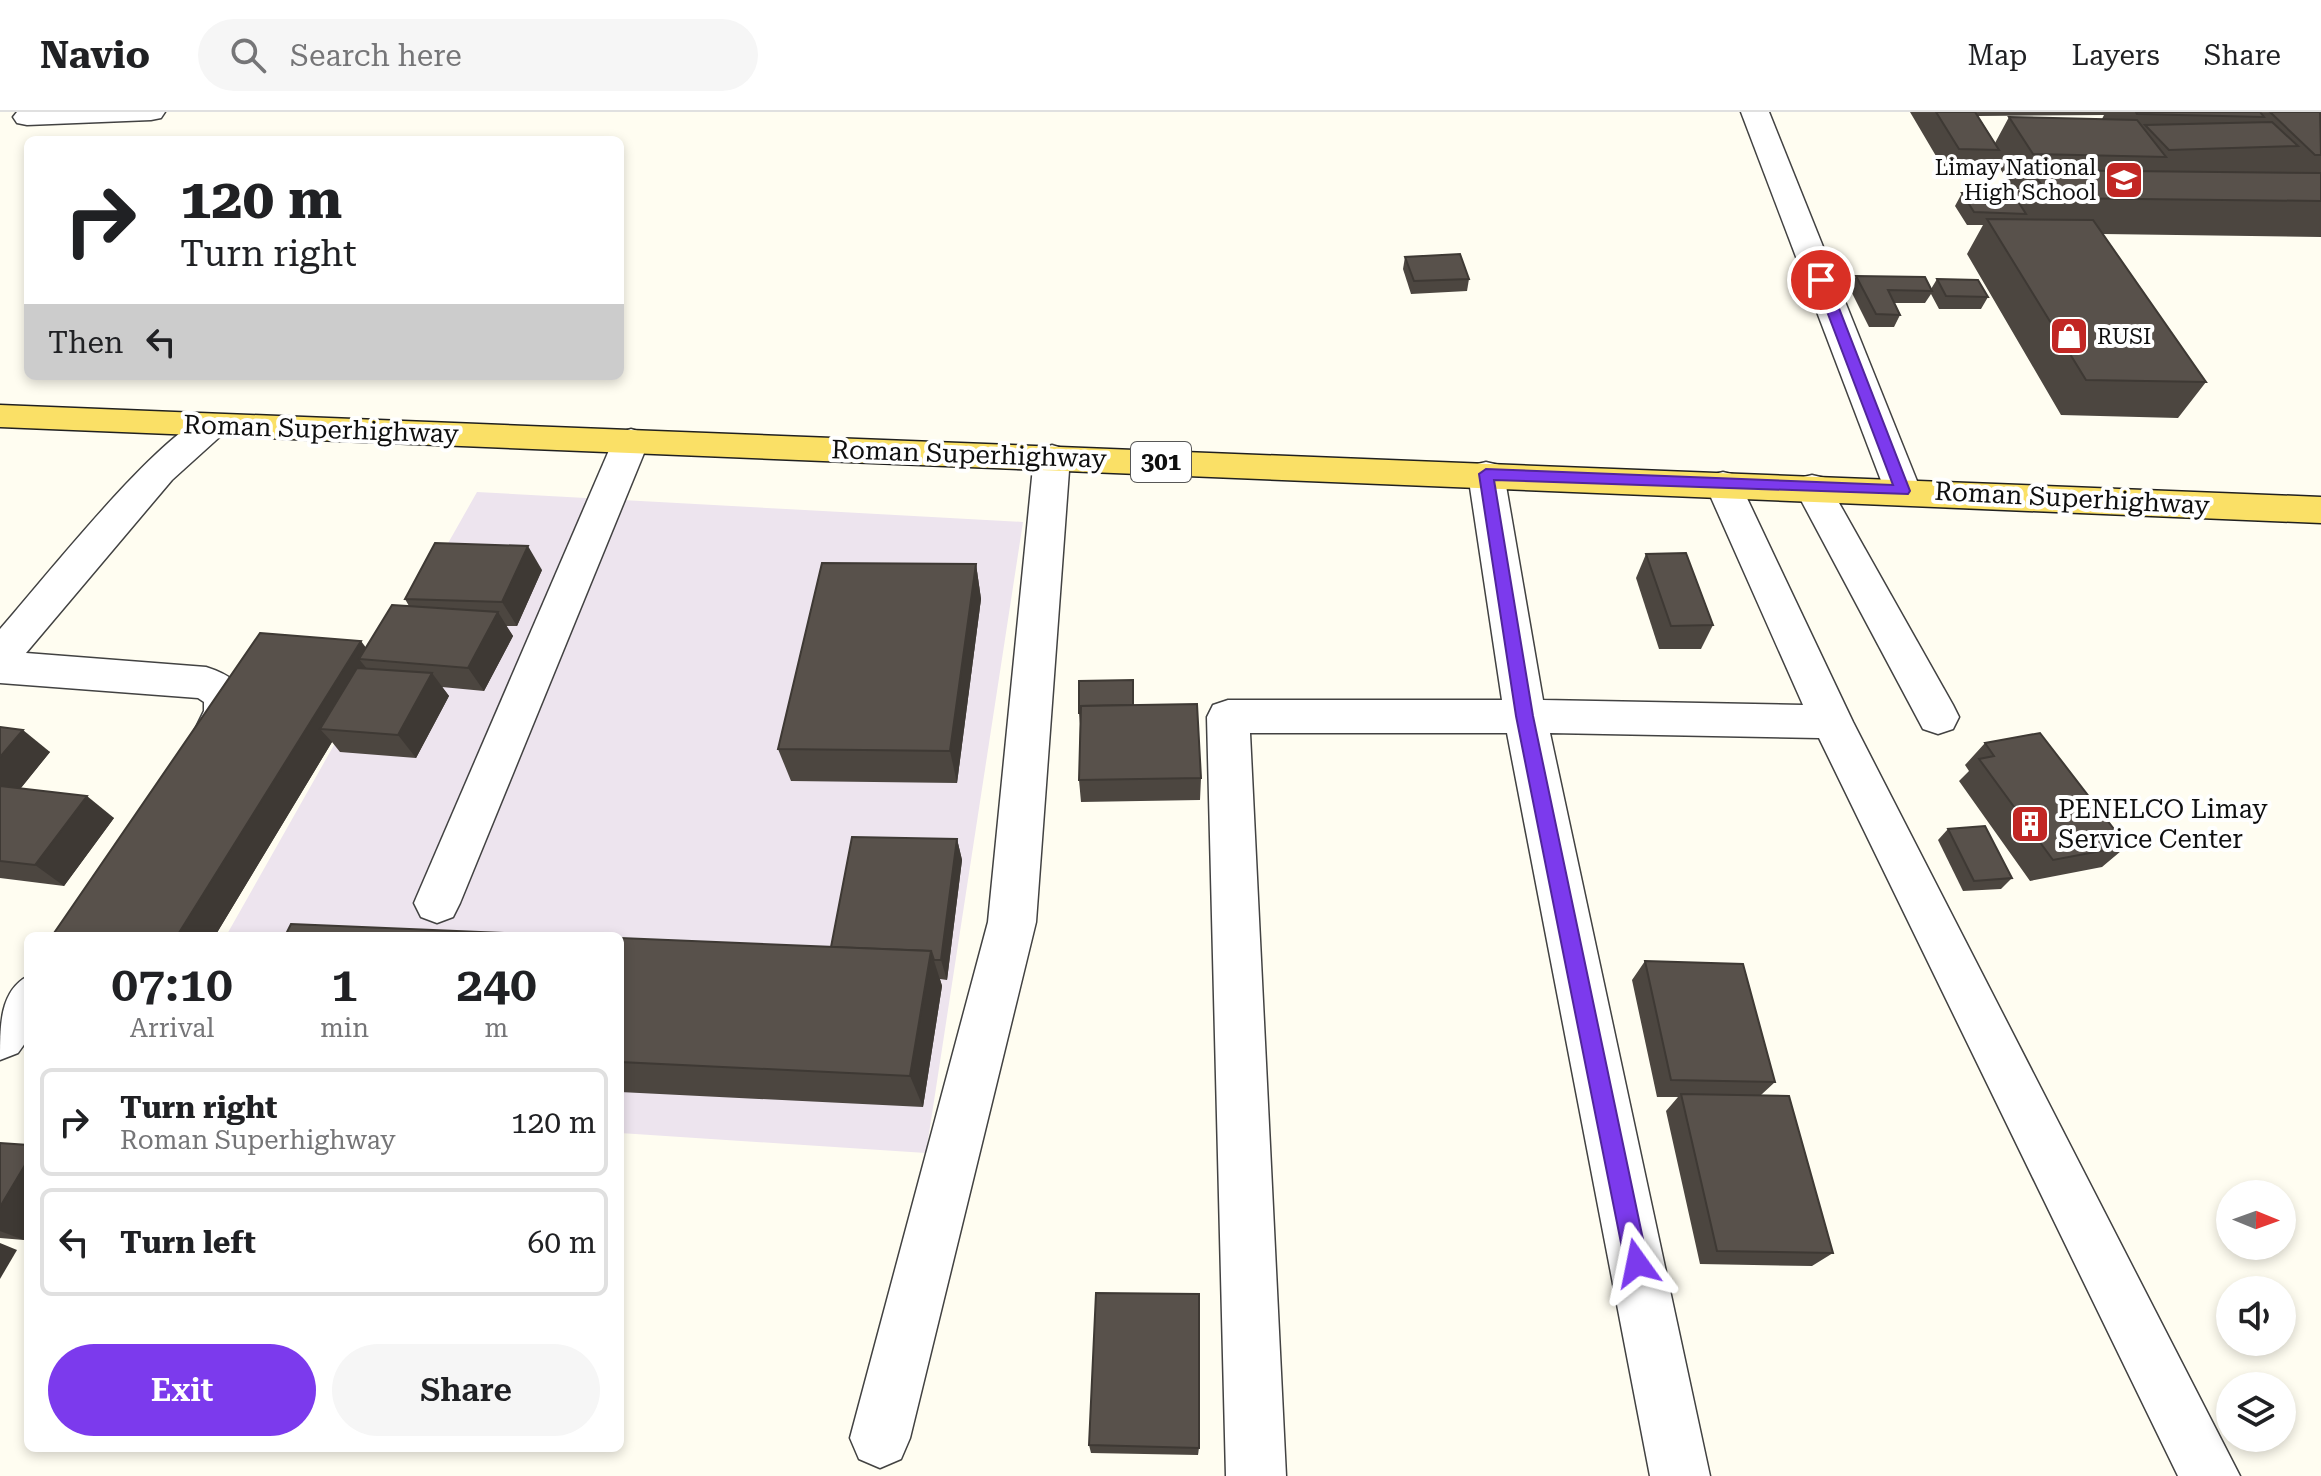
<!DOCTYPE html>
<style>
body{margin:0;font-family:"Roboto Serif",serif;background:#f6f6f6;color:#202124;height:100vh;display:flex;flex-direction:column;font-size:30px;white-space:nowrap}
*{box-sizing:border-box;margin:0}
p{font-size:26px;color:#757577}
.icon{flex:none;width:44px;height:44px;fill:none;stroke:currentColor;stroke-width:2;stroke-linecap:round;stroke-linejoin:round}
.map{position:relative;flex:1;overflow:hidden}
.side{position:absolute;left:24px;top:820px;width:600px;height:520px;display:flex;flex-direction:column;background:#fff;border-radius:12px;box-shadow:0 4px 12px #0003}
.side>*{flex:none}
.top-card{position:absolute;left:24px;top:24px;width:600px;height:244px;border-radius:12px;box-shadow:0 4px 12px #0003;background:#fff;color:#202124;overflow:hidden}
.needle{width:52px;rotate:91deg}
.buttons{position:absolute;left:2216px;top:1068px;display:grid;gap:16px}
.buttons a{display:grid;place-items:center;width:80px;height:80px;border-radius:50%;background:#fff;box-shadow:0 4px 12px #0003;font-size:40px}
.pin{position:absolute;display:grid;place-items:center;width:68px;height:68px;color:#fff;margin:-34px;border:4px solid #fff;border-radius:50%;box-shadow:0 2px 8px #0007}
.me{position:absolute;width:88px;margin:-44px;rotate:348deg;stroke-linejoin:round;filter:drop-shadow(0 0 6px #0008)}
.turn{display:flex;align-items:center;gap:28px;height:168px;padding:0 24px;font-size:36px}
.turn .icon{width:104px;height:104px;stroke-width:2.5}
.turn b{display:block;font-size:56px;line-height:68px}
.then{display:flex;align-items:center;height:76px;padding:0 24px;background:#0003;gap:16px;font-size:30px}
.eta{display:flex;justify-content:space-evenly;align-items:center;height:136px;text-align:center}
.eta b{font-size:48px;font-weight:600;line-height:56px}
.primary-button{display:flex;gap:16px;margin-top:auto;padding:16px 24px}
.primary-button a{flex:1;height:92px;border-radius:48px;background:#7c3aed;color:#fff;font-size:32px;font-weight:600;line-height:92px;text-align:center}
.primary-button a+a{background:#f6f6f6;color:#202124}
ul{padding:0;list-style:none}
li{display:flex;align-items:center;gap:24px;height:108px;margin:0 16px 12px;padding:0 8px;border:4px solid #e0e0e0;border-radius:12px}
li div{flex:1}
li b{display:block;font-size:30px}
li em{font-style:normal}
header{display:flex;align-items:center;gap:48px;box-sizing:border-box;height:112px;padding:0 40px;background:#fff;border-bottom:2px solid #e0e0e0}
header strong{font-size:38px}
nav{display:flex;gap:44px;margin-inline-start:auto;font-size:28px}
.search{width:560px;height:72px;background:#f6f6f6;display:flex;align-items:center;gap:20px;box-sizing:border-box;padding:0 28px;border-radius:44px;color:#757577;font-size:30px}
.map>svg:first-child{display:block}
</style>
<header>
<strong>Navio</strong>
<div class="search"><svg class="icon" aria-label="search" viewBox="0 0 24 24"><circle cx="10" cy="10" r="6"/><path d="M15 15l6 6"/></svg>Search here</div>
<nav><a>Map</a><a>Layers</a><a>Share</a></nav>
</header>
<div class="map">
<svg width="2321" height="1364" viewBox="0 0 2321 1364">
<rect width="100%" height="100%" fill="#fffdf1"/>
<polygon fill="#ede4ee" points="477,380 1023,410 926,1041 620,1021 620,824 226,824"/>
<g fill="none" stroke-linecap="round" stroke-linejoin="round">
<defs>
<g id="minor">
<polygon points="17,0 165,0 161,6 151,8 27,13 17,11 13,5"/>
<polygon points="1741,0 1769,0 1921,379 1916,388 1903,391 1890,388 1885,379"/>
<path d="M212,302L224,305L229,313L224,321L172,368L26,541L206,555C263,573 246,602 224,644L209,649L194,644L188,632L204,599V590L198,586L0,571V517C40,472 163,315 212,302Z"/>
<polygon points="631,317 644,321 649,329 460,791 453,805 437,811 421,805 414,791 613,329 618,321"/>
<polygon points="1052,333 1065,337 1070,345 1036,810 910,1326 901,1347 880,1356 859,1347 850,1326 988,810 1034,345 1039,337"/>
<polygon points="1486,350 1499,353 1504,362 1543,588 1803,593 1705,372 1710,363 1723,360 1736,363 1853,610 2240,1364 2178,1364 1819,626 1550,621 1710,1364 1650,1364 1507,621 1250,621 1286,1364 1226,1364 1207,605 1213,593 1228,588 1502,588 1468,362 1473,353"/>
<polygon points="1812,363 1825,366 1953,593 1959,605 1953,617 1938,622 1923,617 1794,375 1799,366"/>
<path d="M28,864V927L18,941L0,948C0,912 0,879 28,864Z"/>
</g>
<polygon id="major" points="0,293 2321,385 2321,411 0,315"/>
</defs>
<use href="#minor" stroke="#424242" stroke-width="3"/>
<use href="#major" stroke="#202020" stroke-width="3"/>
<use href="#minor" fill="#fff" fill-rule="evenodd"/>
<use href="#major" fill="#fae066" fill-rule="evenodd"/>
</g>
<g fill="#4c4640" fill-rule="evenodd">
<path d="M1910,0H2321V125L2103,122L2206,270L2178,306L2061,303L1967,142L1983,113H1967L1955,94L1962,81L2015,84L2019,77H2013L1994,47L1986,62L1946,61ZM2104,3L2102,7L2009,5L1995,31L1978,4Z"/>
<polygon points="1405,145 1469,167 1467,179 1411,182 1403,157"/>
<polygon points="1856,164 1931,177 1937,167 1988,185 1981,197 1939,197 1931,182 1925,191 1894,191 1900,203 1894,215 1869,215 1850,177"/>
<polygon points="469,264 528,264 528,265 471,267"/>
<polygon points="1646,442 1713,513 1701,537 1659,537 1636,466"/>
<polygon points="976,452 981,487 957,671 791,669 778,637"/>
<polygon points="542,458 517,514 506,514 513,524 484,579 442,575 449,584 416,646 340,640 332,630 215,824 52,824 366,536 409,494 405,487"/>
<polygon points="1134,593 1201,666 1200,688 1081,690 1079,668 1080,612 1079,601"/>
<polygon points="0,615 50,640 20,677 114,706 64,774 0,766"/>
<polygon points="1985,631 2127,734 2102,755 2030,769 1959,669 1969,659 1965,653"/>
<polygon points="1948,717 2012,766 2001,777 1963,779 1938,728"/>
<polygon points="957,727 962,748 947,868 940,867 942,874 923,995 620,980 620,826 831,835"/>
<polygon points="1645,849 1775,970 1761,983 1833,1141 1812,1154 1700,1152 1666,999 1678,985 1657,985 1632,868"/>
<polygon points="0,1031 28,1033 28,1121 24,1128 0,1126"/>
<polygon points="1089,1333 1199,1336 1198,1343 1091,1341"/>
</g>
<g fill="#3e3934">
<polygon points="528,434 542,458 517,514 502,490"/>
<polygon points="976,452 981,487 957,671 950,639"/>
<polygon points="498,500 513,524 484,579 468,556"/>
<polygon points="361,529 376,549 359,547 372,563 320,617 332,630 215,824 177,824"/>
<polygon points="432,561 449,584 416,646 398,623"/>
<polygon points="23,618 50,640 0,702 0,645"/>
<polygon points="87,684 114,706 64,774 35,753"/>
<polygon points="957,727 962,748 947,868 941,848"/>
<polygon points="931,839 942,874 923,995 910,964"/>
<polygon points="28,1048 28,1121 24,1128 0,1119 0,1095"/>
<polygon points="0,1131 17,1138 0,1167"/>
</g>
<g fill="#58514b" stroke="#3e3934" stroke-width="2">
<polygon points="1936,0 1975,0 1999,38 1959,37"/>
<polygon points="2136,0 2260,0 2264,5 2137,2"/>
<polygon points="2270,0 2320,0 2321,43 2315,43"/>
<polygon points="2009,5 2137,8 2166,45 2033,42"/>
<polygon points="2272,10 2298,34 2169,38 2145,13"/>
<polygon points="2031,58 2321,61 2321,89 2051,86"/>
<polygon points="1962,81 2014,83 2026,102 1974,100"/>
<polygon points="1987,107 2093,108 2206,270 2086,268"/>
<polygon points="1460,142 1469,167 1414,169 1405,145"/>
<polygon points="1856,164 1925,165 1932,179 1888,178 1900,203 1876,202"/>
<polygon points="1937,167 1978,168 1988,185 1946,184"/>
<polygon points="435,431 528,434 502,490 405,487"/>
<polygon points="1686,441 1713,513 1671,514 1646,442"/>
<polygon points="822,451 976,452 950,639 778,637"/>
<polygon points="392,493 498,500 468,556 359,547"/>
<polygon points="260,521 361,529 177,824 52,824"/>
<polygon points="357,556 432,561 398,623 320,617"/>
<polygon points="1133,568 1133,593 1081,594 1081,601 1079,601 1079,569"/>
<polygon points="1197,592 1201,666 1079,668 1081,594"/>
<polygon points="0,615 23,618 0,645"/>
<polygon points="2040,621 2127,734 2053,748 1979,647 1994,644 1985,631"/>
<polygon points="0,674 87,684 35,753 0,749"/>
<polygon points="1985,714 2012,766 1974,769 1948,717"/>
<polygon points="852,725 957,727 941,848 934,848 931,839 831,835"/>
<polygon points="291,812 578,824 285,824"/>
<polygon points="620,826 931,839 910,964 620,950"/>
<polygon points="1645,849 1743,852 1775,970 1671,968"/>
<polygon points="1681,982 1789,984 1833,1141 1717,1139"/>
<polygon points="0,1031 28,1033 28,1048 0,1095"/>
<polygon points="1096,1181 1199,1182 1199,1336 1089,1333"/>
</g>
<polygon fill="#7c3aed" stroke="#51269a" stroke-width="2" points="1821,164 1828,168 1910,379 1908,382 1494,368 1533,604 1648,1151 1645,1159 1637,1163 1629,1159 1625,1151 1516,604 1479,362 1486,357 1893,373 1815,168"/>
<defs>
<symbol id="school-square" viewBox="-11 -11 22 22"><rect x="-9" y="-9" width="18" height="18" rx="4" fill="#c22724" stroke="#fff"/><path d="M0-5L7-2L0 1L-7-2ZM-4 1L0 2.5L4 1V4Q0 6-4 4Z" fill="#fff"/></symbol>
<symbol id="shop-square" viewBox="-11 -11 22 22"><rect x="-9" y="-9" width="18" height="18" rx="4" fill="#c22724" stroke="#fff"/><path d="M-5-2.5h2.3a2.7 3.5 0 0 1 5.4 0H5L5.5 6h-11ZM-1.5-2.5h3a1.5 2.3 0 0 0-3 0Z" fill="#fff"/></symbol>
<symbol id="building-square" viewBox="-11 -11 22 22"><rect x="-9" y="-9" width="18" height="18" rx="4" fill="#c22724" stroke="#fff"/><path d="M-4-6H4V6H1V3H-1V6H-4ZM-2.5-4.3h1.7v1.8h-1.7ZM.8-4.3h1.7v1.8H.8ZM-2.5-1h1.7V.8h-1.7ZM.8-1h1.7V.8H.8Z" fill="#fff"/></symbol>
</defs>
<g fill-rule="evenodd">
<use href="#school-square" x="2102" y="46" width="44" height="44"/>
<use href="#shop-square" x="2047" y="202" width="44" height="44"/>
<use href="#building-square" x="2008" y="690" width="44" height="44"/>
</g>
<g text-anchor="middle" stroke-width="8" stroke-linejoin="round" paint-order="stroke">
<g font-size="22" fill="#0f0f0f" stroke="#fff" text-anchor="end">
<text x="2096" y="63">Limay National<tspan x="2096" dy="25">High School</tspan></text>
<text x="2097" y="232" text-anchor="start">RUSI</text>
</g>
<rect fill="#fff" stroke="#575757" stroke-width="2" x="1131" y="330" width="60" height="40" rx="6"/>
<g font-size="24" font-weight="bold" fill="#0f0f0f">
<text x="1161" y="358">301</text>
</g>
<g font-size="26" fill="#0f0f0f" stroke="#fff">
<text transform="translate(321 317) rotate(2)" y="9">Roman Superhighway</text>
<text transform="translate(969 342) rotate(2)" y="9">Roman Superhighway</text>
<text transform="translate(2072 386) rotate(3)" y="9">Roman Superhighway</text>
</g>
<g font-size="26" fill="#0f0f0f" stroke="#fff" text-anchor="start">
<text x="2058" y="706">PENELCO Limay<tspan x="2058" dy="30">Service Center</tspan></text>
</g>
</g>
</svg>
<div class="buttons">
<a><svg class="needle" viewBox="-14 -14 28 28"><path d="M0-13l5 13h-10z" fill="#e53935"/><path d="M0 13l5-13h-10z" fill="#757577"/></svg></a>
<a><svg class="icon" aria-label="sound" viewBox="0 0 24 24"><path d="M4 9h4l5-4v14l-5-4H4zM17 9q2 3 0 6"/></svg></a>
<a><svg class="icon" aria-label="layers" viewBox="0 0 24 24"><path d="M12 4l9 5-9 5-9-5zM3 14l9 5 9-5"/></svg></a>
</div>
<div class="pin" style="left:1821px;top:168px;background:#d93025"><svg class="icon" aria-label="arrive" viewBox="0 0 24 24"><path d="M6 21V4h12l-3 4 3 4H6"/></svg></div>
<svg class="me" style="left:1637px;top:1151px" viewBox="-20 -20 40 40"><path d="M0-17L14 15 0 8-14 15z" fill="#7c3aed" stroke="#fff" stroke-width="4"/></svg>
<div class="top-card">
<div class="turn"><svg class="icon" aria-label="right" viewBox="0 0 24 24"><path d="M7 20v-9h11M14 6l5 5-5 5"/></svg><div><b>120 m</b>Turn right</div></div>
<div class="then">Then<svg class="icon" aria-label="left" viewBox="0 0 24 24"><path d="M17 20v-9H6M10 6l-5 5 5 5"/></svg></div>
</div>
<section class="side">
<div class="eta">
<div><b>07:10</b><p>Arrival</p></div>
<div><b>1</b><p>min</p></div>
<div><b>240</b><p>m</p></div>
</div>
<ul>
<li><svg class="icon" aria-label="right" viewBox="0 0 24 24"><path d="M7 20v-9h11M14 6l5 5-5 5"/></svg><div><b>Turn right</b><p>Roman Superhighway</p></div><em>120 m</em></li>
<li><svg class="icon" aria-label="left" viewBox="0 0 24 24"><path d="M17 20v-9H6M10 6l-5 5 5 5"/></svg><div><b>Turn left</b></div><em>60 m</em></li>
</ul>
<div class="primary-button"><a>Exit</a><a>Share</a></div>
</section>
</div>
